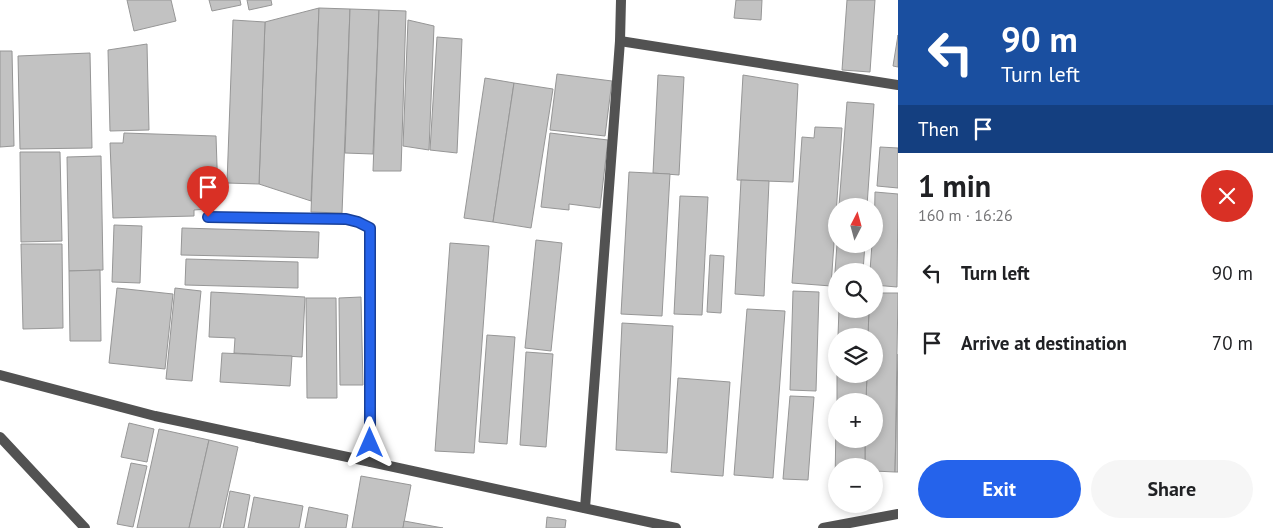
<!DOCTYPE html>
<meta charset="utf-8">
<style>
body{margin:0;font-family:"PT Sans",sans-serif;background:#f6f6f6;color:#202124;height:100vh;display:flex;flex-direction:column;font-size:19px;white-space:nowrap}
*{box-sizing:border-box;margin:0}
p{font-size:16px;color:#757577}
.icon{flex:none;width:28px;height:28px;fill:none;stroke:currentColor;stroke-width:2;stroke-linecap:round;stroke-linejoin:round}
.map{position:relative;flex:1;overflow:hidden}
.details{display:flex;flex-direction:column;background:#fff;width:375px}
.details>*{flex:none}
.guide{background:#1a4fa0;color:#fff;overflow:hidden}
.needle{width:32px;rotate:6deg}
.buttons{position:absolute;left:828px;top:198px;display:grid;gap:10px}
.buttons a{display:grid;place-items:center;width:55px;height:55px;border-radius:50%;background:#fff;box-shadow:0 2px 8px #0003;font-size:25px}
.pin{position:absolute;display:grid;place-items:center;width:42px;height:42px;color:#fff;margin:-51px -21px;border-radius:50% 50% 50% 0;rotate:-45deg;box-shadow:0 0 5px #0007}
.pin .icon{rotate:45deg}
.me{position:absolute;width:55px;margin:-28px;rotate:0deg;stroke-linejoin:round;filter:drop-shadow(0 0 4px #0008)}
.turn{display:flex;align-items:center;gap:18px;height:105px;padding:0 20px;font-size:22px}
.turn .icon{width:65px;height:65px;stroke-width:2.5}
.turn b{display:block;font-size:35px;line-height:42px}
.then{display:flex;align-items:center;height:48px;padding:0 20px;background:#0003;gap:10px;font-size:19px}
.round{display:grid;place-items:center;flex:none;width:52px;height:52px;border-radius:26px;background:#f6f6f6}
.headline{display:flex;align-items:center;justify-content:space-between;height:85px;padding:0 20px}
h1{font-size:30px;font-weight:600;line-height:38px}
.action{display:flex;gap:10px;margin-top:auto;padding:10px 20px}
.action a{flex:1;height:58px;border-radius:30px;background:#2563eb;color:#fff;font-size:20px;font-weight:600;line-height:58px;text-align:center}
.action a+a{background:#f6f6f6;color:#202124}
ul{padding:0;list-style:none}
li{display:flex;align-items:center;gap:15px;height:70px;padding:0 20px}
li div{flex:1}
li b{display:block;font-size:19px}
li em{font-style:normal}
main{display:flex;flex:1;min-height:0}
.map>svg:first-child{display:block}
</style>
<main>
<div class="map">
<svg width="898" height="528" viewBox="0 0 898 528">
<rect width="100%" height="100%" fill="#fff"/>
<g fill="#c2c2c2" stroke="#969696">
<polygon points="127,0 171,0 176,21 134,31"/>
<polygon points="209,0 240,0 241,5 212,11"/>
<polygon points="247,0 271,0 272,5 249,10"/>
<polygon points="736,0 762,0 761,20 734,18"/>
<polygon points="847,0 875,0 870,72 842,70"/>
<polygon points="319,8 311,201 259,184 265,22"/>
<polygon points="319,8 350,9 342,213 311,212"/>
<polygon points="350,9 379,10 373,154 345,153"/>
<polygon points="379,10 406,11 401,171 373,171"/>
<polygon points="233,20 265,22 259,184 227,183"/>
<polygon points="408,20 434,26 429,150 403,146"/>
<polygon points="898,35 898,67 893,66"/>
<polygon points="437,37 462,39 457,153 430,150"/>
<polygon points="147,44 149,130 110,131 108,50"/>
<polygon points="0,51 12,51 14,146 0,147"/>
<polygon points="90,53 92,148 20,149 18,56"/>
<polygon points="557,74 612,81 605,136 550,130"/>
<polygon points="658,75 684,77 679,175 653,173"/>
<polygon points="743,75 798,84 793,182 737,180"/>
<polygon points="485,78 514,83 493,222 464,218"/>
<polygon points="514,83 553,89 531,228 493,222"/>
<polygon points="847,102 874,104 867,206 839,206"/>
<polygon points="815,127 842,128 831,286 792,283 802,137 814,138"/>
<polygon points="124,133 216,136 218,195 206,196 207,209 194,210 194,216 113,218 110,143 123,143"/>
<polygon points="550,133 608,140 600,208 569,204 569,210 541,207"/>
<polygon points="880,147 898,148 898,188 877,186"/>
<polygon points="20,152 60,152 62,241 21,242"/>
<polygon points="101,156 103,270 69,271 67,157"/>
<polygon points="629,172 670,174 662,316 621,314"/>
<polygon points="741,180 769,181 764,296 735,294"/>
<polygon points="875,192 898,194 897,287 874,285 874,271 870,271 872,244 874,244"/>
<polygon points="680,196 708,197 702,315 674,314"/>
<polygon points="114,225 142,226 140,283 112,282"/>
<polygon points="182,228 319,232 318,258 181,255"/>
<polygon points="536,240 562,243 551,351 525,348"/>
<polygon points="450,243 489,246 474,453 435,451"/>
<polygon points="21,244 62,244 63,328 23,329"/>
<polygon points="837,244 865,244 863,271 836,271 836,286 834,286"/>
<polygon points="710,255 724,256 721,313 707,312"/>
<polygon points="186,259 298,262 298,288 185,285"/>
<polygon points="100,270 101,341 70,341 69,271"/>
<polygon points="117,288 173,294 165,369 109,363"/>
<polygon points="175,288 201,291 192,381 166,379"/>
<polygon points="793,291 819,292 816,391 790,390"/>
<polygon points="211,292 305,297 302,357 234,353 235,338 209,337"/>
<polygon points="874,293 898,293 895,472 874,471 874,466 865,466 865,439 874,439 874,401 866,401 867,374 874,374 874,336 868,336 869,309 874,309"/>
<polygon points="361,297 363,385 340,385 339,298"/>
<polygon points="306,298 336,298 337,398 307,398"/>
<polygon points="747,309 785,311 773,478 734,475"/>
<polygon points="839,309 869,309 868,336 838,336"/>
<polygon points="622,323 673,326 667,453 616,450"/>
<polygon points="487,335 515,337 507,444 479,442"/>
<polygon points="526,352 553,354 546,447 520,445"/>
<polygon points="222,353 292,356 290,386 220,382"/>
<polygon points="898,354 898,472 895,472"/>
<polygon points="837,374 867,374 866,401 837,401"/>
<polygon points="678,378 730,382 723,476 671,472"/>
<polygon points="790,396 814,397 808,480 783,479"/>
<polygon points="836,422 836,439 865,439 865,466 836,466 836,484 835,484"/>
<polygon points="129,423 154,429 147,462 121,457"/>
<polygon points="159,429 209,440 189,528 137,528"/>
<polygon points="209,440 238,447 220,528 189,528"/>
<polygon points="131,463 147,466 133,527 117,524"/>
<polygon points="361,476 411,485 403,528 352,528"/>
<polygon points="230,491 250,495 244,528 223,528"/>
<polygon points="254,497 303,506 299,528 248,528"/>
<polygon points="309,507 348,515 346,528 305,528"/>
<polygon points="547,517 566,520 565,528 546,528"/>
<polygon points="404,521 443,528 403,528"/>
</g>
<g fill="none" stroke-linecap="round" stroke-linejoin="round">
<g stroke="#525252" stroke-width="10">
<polyline points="620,41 898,85"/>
<polyline points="208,217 346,219 358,222 370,228 371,462 676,528"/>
<polyline points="0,375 155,416 371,462"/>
<polyline points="0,437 85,528"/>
<polyline points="585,508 620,41 621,0"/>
<polyline points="823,528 898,514"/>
</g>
</g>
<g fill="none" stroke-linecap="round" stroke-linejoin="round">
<defs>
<polyline id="route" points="208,217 346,219 358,222 370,228 370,443"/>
</defs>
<use href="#route" stroke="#184099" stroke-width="12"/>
<use href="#route" stroke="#2563eb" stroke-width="9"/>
</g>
</svg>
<div class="buttons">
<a><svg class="needle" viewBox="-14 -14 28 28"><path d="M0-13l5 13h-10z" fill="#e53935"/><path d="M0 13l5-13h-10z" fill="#757577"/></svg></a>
<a><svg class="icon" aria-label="search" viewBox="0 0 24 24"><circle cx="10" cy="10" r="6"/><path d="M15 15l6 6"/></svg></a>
<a><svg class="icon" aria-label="layers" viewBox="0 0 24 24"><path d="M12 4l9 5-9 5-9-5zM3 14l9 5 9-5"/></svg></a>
<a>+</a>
<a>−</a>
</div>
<div class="pin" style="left:208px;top:217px;background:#d93025"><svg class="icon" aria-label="arrive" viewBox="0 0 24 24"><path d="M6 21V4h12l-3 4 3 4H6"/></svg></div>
<svg class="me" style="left:370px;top:443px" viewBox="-20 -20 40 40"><path d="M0-17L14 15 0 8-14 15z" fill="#2563eb" stroke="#fff" stroke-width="4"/></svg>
</div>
<section class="details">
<div class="guide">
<div class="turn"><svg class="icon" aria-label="left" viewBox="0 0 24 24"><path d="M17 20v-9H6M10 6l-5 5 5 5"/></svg><div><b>90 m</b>Turn left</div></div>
<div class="then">Then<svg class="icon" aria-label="arrive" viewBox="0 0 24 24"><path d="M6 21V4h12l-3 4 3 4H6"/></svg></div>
</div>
<div class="headline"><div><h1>1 min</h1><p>160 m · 16:26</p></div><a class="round" style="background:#d93025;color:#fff"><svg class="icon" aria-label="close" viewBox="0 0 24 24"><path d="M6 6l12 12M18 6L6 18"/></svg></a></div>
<ul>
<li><svg class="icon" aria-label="left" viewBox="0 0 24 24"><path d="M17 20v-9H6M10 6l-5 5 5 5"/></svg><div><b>Turn left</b></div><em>90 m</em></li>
<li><svg class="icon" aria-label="arrive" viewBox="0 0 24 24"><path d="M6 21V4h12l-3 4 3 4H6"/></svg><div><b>Arrive at destination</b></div><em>70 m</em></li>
</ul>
<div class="action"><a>Exit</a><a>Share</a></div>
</section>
</main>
